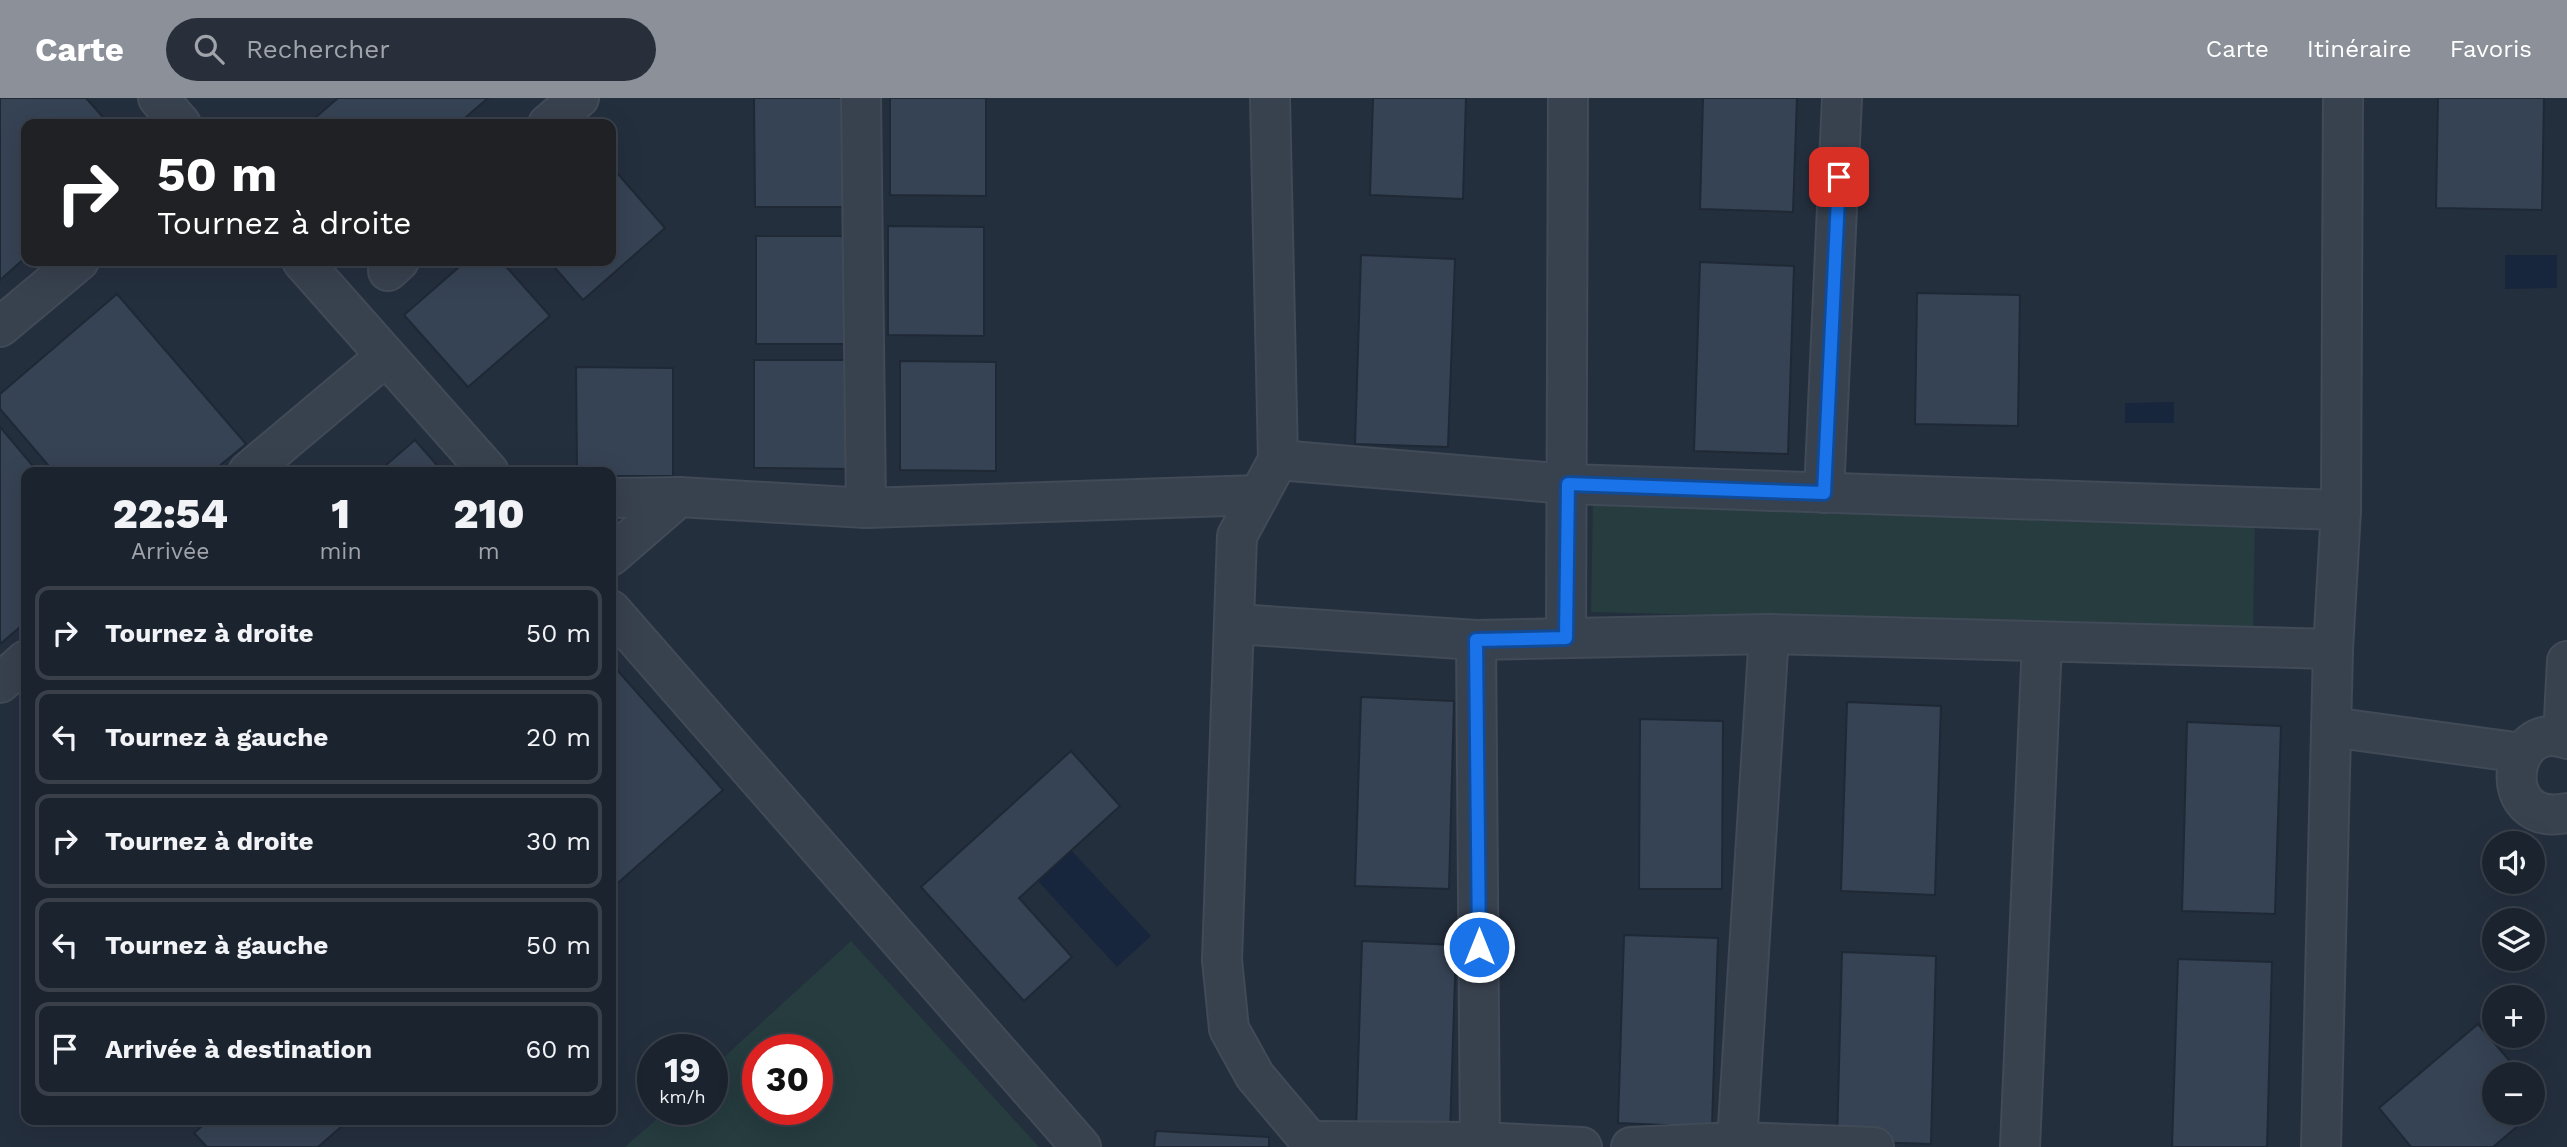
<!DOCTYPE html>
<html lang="fr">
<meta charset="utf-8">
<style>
body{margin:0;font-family:"Work Sans",sans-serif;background:#282f3a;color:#f1f3f6;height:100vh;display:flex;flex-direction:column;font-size:26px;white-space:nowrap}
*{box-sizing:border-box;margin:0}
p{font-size:23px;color:#a0a4aa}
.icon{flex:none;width:38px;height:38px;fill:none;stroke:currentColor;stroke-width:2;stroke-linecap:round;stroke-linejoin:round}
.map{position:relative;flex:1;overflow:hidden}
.drawer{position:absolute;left:21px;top:369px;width:595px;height:658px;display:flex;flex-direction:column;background:#1b232e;border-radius:14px;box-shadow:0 7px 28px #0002,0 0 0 2px #39404a}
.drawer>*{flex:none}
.banner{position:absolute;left:21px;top:21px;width:595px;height:147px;border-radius:14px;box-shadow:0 7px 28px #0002,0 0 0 2px #39404a;background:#202124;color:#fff;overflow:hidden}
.controls{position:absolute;left:2482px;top:733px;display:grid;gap:14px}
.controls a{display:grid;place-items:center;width:63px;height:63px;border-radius:50%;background:#1b232e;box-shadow:0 7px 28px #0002,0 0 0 2px #39404a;font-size:35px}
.speed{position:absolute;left:637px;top:936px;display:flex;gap:14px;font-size:35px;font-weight:700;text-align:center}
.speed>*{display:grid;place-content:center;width:91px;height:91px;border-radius:50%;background:#1b232e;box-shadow:0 7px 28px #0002,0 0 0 2px #39404a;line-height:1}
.speed small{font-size:18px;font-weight:400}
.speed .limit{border:10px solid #d22;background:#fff;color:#111}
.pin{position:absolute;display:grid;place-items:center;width:60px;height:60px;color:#fff;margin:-30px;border-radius:14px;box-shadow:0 4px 10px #0006}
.me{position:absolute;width:77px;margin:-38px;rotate:0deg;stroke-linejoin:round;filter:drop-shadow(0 0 5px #0008)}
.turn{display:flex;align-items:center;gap:24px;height:147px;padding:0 21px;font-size:32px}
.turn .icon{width:91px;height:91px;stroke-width:2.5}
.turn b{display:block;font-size:49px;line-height:60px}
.eta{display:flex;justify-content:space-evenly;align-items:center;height:119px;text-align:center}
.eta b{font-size:42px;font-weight:800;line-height:49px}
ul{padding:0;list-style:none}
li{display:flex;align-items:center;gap:21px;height:94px;margin:0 14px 10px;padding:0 7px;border:4px solid #39404a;border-radius:14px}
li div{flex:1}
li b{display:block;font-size:26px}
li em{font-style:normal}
header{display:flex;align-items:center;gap:42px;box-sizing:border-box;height:98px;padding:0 35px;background:#8c9099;color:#fff}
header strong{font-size:33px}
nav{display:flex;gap:38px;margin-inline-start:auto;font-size:24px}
.search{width:490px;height:63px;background:#282f3a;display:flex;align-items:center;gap:18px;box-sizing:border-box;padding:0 24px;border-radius:38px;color:#a0a4aa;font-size:26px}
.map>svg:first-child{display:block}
</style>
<header>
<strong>Carte</strong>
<div class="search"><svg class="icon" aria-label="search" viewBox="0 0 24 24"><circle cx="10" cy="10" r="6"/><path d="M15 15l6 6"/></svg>Rechercher</div>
<nav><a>Carte</a><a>Itinéraire</a><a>Favoris</a></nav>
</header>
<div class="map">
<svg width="2567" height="1049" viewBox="0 0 2567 1049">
<rect width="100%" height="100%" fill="#242f3e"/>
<g fill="#263c3f" fill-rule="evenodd">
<polygon points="1593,403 2255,421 2253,531 1591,514"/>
<path d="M851,843L1039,1049H625L667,1012H712V970ZM758,952H817V1012H758Z"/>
</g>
<g fill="#17263c">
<polygon points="2505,157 2557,157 2557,190 2505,191"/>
<polygon points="2174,304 2174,325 2125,325 2125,305"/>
<polygon points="1071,752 1151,838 1117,869 1038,783"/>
</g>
<g fill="#364354" stroke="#1f2835" stroke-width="2">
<polygon points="0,0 86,0 109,26 26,26 26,159 0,182"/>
<polygon points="338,0 488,0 458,26 308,26"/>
<polygon points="754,0 851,0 851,109 755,109"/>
<polygon points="890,0 986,0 986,98 890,97"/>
<polygon points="1373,0 1466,0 1463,101 1370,97"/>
<polygon points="1703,0 1797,0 1793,114 1700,111"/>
<polygon points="2438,0 2544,0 2542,112 2436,110"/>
<polygon points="611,68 665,130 583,202 549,163 611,163"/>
<polygon points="888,128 984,129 984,238 888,237"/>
<polygon points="756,138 852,138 853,246 756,246"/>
<polygon points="1361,157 1455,161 1448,349 1355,346"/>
<polygon points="466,163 501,163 550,218 468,289 404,217"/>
<polygon points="1700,164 1794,168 1788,356 1694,353"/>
<polygon points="1917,195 2020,197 2018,328 1915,326"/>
<polygon points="117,196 246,346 212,374 54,374 0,311 0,296"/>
<polygon points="754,262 850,262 850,371 754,370"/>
<polygon points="900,263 996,264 996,373 900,372"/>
<polygon points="576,269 673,270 673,378 611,378 611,374 577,374"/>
<polygon points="0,329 38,374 26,374 26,524 0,546"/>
<polygon points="415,342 443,374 378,374"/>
<polygon points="611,565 723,692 611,791"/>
<polygon points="1361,599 1454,603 1449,791 1355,788"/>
<polygon points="1847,604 1941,608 1935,797 1841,793"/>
<polygon points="1640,621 1723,623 1722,791 1639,791"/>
<polygon points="2187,624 2281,628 2275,816 2182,813"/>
<polygon points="1071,653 1120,708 1019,800 1072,859 1024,903 921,789"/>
<polygon points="1624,837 1718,840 1712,1029 1618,1025"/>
<polygon points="1362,843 1456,847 1450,1036 1356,1032"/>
<polygon points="1842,854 1936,858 1931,1046 1837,1043"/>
<polygon points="2178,861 2272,864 2267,1049 2172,1049"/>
<polygon points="2478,926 2521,976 2494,976 2494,1015 2532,1015 2532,990 2545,1005 2493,1049 2411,1049 2379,1010"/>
<polygon points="209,1022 349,1022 318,1049 207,1049 194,1035"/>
<polygon points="1156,1033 1269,1039 1269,1049 1154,1049"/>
</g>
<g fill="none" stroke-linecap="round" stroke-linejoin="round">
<defs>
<g id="minor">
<polyline points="158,0 181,26"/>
<polyline points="861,0 866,410"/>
<polyline points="1270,0 1278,362 1237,438 1222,862 1229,931 1255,978 1315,1049"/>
<polyline points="548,26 579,0"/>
<polyline points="302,163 489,374"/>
<polyline points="388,173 399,163"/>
<polyline points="0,229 79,163"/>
<polyline points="1278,362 1568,386 2341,412"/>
<polyline points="248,374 386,258"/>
<polyline points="1824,395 1842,0"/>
<polyline points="611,400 679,399"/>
<polyline points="611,458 679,399 866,410 1259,397"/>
<polyline points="611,512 1081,1049"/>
<polyline points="1236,526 1476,542 1769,536 2333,551"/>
<polyline points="1566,540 1568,0"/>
<polyline points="1476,542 1480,1049"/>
<polyline points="0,585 26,562"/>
<polyline points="2331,629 2522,655"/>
<polyline points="2563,639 2567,563"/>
<path d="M2567,641C2508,618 2492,730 2567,715"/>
<polyline points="1310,1043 1480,1044 1582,1049"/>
<polyline points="1737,1044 1769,536"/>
<polyline points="1631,1049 1737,1044 1874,1049"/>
<polyline points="2020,1049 2042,545"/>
<polyline points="2321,1049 2333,551 2341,412 2343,0"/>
</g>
</defs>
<use href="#minor" stroke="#414a57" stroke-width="42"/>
<use href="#minor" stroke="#38414e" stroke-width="38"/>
</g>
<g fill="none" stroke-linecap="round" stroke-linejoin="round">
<defs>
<polyline id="route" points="1479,849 1476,542 1566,540 1568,386 1824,395 1839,79"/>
</defs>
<use href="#route" stroke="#114b97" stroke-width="18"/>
<use href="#route" stroke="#1a73e8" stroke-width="12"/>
</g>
</svg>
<div class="controls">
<a><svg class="icon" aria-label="sound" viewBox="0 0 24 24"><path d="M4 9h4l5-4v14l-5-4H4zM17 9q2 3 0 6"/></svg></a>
<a><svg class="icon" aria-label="layers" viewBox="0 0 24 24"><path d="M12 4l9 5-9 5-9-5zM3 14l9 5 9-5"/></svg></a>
<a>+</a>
<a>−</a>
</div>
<div class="speed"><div>19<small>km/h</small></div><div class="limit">30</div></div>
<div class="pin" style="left:1839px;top:79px;background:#d93025"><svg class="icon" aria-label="arrive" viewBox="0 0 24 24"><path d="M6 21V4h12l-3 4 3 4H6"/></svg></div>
<svg class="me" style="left:1479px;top:849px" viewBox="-20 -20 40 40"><circle r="17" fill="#1a73e8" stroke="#fff" stroke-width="3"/><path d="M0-11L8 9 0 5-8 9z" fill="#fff"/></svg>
<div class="banner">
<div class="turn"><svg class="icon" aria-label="right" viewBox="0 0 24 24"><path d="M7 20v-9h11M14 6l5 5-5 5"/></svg><div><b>50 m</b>Tournez à droite</div></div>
</div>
<section class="drawer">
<div class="eta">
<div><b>22:54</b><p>Arrivée</p></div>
<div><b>1</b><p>min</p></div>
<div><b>210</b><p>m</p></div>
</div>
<ul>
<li><svg class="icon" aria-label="right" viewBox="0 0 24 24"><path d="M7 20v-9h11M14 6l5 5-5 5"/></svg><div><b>Tournez à droite</b></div><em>50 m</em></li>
<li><svg class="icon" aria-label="left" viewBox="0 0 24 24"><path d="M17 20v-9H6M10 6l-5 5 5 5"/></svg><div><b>Tournez à gauche</b></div><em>20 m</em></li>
<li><svg class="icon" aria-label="right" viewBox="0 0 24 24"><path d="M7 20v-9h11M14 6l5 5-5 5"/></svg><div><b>Tournez à droite</b></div><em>30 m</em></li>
<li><svg class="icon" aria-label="left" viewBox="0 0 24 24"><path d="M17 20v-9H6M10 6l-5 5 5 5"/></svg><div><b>Tournez à gauche</b></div><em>50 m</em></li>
<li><svg class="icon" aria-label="arrive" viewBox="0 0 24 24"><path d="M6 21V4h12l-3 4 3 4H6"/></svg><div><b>Arrivée à destination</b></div><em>60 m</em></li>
</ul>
</section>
</div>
